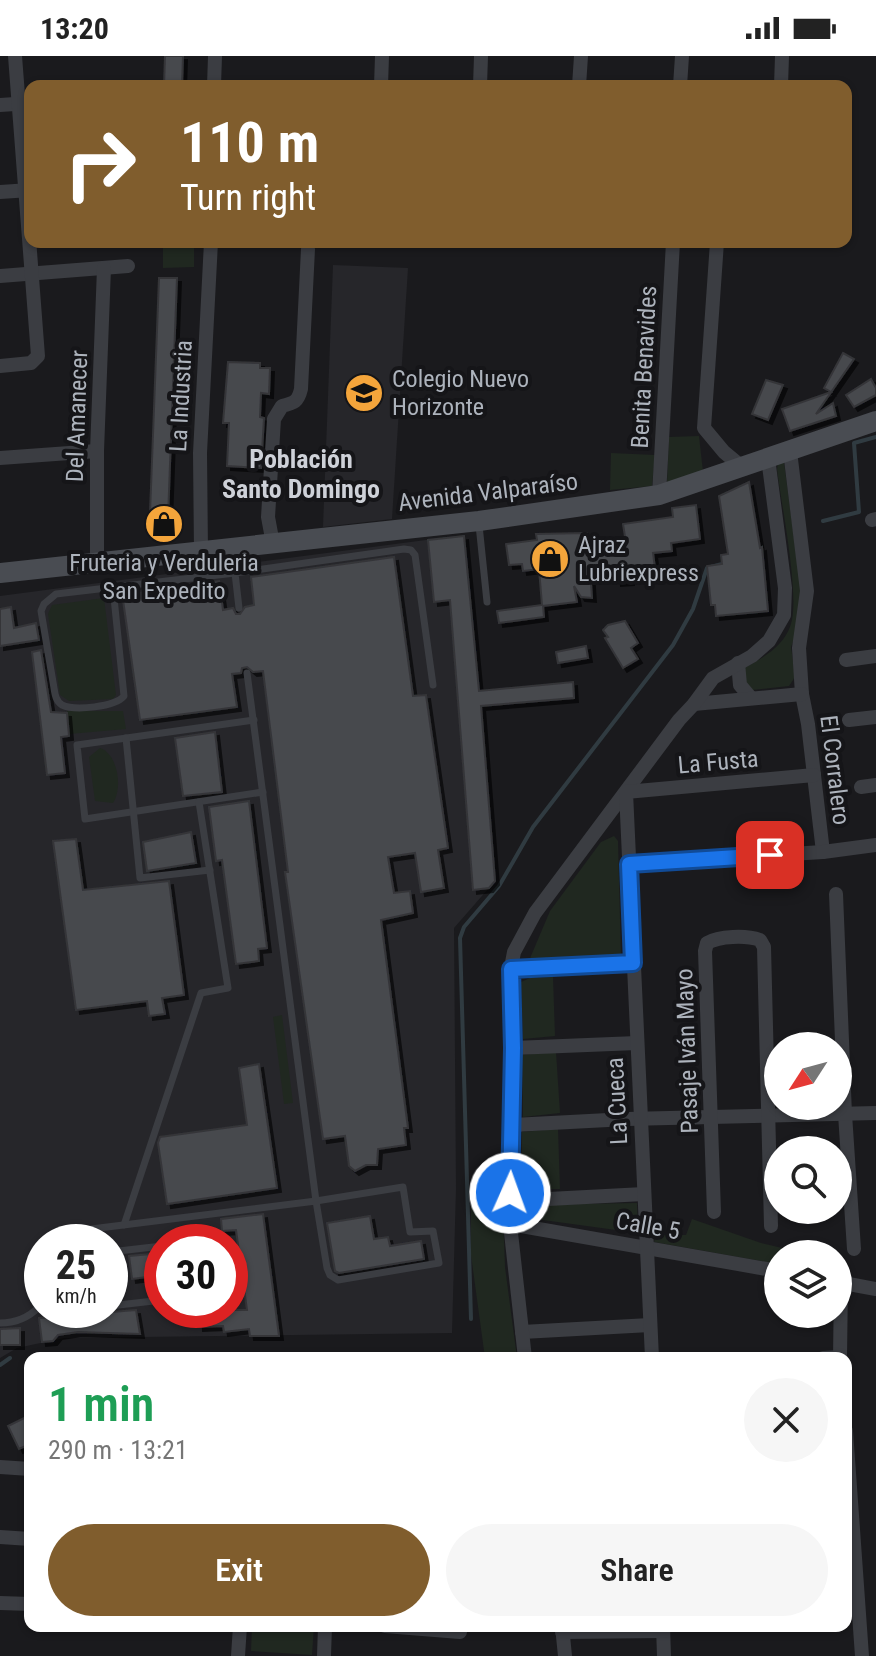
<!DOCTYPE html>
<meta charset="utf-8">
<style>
body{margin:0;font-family:"Roboto Condensed",sans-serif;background:#f6f6f6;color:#222;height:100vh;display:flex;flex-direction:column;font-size:30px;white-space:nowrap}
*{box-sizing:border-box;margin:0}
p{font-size:26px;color:#767676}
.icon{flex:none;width:44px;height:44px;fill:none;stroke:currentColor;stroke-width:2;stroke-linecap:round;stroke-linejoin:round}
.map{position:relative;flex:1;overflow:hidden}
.sheet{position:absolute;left:24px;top:1296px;width:828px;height:280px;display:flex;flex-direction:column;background:#fff;border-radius:16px;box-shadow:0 2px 6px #0004}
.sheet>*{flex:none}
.hud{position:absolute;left:24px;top:24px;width:828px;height:168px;border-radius:16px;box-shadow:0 2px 6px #0004;background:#805d2d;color:#fff;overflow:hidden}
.needle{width:52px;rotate:234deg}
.controls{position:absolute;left:764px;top:976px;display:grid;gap:16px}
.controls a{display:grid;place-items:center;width:88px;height:88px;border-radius:50%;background:#fff;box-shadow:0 2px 6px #0004;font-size:40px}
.speed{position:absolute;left:24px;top:1168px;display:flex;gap:16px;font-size:40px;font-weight:700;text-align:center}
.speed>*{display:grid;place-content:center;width:104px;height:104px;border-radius:50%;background:#fff;box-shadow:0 2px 6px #0004;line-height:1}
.speed small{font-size:20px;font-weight:400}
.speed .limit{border:12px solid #d22;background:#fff;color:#111}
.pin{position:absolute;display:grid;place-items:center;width:68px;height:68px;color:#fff;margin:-34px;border-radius:16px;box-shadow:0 4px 12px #0006}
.me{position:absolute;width:88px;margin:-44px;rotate:2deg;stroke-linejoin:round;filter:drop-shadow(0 0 6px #0008)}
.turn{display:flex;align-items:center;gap:28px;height:168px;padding:0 24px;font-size:36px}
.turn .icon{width:104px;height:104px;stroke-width:2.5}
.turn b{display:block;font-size:56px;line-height:68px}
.round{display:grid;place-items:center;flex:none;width:84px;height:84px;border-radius:42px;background:#f6f6f6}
.head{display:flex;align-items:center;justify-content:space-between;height:136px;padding:0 24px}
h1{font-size:48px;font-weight:600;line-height:60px;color:#1e9e55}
.cta{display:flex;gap:16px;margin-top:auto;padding:16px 24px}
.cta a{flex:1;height:92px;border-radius:48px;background:#805d2d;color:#fff;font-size:32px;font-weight:600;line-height:92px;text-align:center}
.cta a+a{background:#f6f6f6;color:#222}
.status{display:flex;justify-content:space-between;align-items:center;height:56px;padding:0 40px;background:#fff;direction:ltr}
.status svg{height:22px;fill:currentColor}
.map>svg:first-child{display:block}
</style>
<div class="status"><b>13:20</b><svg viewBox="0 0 49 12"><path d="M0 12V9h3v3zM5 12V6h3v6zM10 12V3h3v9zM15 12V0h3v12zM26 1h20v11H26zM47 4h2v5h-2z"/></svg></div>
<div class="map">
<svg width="876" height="1600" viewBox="0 0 876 1600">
<defs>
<filter id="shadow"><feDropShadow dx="4" dy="4" stdDeviation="0" flood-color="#0009"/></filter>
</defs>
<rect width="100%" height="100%" fill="#1a1a1d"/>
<g fill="#26262a" fill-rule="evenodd">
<polygon points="333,209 408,212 392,463 323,471"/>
<path d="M464,479L495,825L454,872L456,1132L452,1277L64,1282L17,1292L0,1302V540ZM42,1186H110V1254H42ZM162,1186H230V1254H162Z"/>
</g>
<g fill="#202820">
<polygon points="163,186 194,186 194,211 163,212"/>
<polygon points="699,380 703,416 667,427 669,381"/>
<polygon points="611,397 655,399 652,430 610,434"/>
<path d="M784,406L801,535L798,572L791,591L795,621L789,630L752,634L745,626L742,613C761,603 784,591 791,568C800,539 781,447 777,413L778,408Z"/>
<polygon points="104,542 116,639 113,643 69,645 60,639 48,558 52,549"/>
<polygon points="67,655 123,655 126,673 69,678"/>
<path d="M100,692C118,698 123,732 113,747L95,745L89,701Z"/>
<polygon points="614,780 618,785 621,903 528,907 550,855 601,786"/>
<polygon points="553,921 555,980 523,983 521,926 530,922"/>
<polygon points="282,959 293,1047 284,1048 273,961"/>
<polygon points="556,996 560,1057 523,1061 522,999"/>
<polygon points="558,1073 560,1133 521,1134 522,1076"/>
<polygon points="502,1128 505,1211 517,1302 485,1302 471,1199 471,1131"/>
<polygon points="637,1147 638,1177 521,1161 519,1149"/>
<polygon points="692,1163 761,1187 808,1198 778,1198 778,1208 654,1186 656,1179 686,1179"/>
<polygon points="252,1570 314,1570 312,1599 251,1595"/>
</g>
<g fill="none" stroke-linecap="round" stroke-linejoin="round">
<g stroke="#303b41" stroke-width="4">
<polyline points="823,465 859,456 854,387 876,381"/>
<polyline points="471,1263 460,882 464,871 499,830 533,771 673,589 693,553 707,512 722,508"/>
<polyline points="0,1309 10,1302"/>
</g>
</g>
<g fill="#47484d" stroke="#343539" stroke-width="2" filter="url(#shadow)">
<polygon points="165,0 183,0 182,30 164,30"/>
<polygon points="159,222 177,222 168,462 171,462 172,475 161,477 156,458 150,457"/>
<polygon points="843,297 854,303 816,358 833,347 836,360 790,375 782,353 831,336 824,332"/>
<polygon points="228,306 260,307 260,312 270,312 269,338 261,337 260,361 264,362 261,412 227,410 229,367 223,367"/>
<polygon points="871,323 876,332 876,339 854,351 846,339"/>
<polygon points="766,324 783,329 768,364 752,358"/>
<polygon points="749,426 760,492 762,491 768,555 716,560 715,549 711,549 707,510 722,508 721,499 728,498 719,440"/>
<polygon points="696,449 700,483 671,487 672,495 653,497 655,512 629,514 630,525 617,526 616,512 590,513 592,542 581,541 574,530 577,546 543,550 544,561 499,567 497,555 542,549 539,513 523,515 522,508 509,509 506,488 537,484 536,478 587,477 589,495 617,492 617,487 626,487 623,468 673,461 672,452"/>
<polygon points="464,480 479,635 573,626 574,642 481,650 495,825 489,832 473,834 450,544 434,546 428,484"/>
<polygon points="394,501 413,640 426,639 448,792 438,794 444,832 421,836 415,797 388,801 394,837 410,835 413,857 381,864 408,1072 404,1072 406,1089 378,1093 377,1109 366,1109 355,1115 349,1110 345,1080 323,1083 285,816 288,816 263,615 253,616 247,611 242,612 241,617 232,618 237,651 140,664 122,537 219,525 223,554 233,552 236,558 240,558 245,551 254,549 251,521"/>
<polygon points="11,551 14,572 36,567 39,584 0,590 0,553"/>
<polygon points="625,565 638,587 631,592 638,603 623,612 605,582 608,581 603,574 608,569"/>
<polygon points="586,590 588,602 558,607 556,596"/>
<polygon points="41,594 51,656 67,657 69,680 61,681 65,717 47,719 32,596"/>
<polygon points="215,676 222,736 183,740 175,682"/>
<polygon points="249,745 267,892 258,893 259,905 236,908 222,804 216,805 209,751"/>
<polygon points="191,776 196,807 147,815 143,786"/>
<polygon points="76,783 83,834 169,825 184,939 162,942 165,958 149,960 147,945 76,954 53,785"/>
<polygon points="259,1008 277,1132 167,1148 158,1087 160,1081 247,1069 239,1012"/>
<polygon points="263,1158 279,1280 250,1280 249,1273 224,1276 223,1270 199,1271 198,1254 247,1254 236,1174 222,1175 221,1163"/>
<polygon points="370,1160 374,1183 388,1181 390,1190 421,1185 424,1203 339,1217 335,1215 327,1167"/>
<polygon points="162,1197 162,1219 132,1223 129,1200"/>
<polygon points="99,1254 111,1256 136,1254 140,1278 78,1276 58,1279 53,1285 42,1286 39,1262 74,1260 79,1257"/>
<polygon points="20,1272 20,1289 0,1289 0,1273"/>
<polygon points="30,1359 30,1388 19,1393 8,1370"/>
</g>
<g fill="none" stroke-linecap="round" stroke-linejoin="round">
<g stroke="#3b3d42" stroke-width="7">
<polyline points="479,469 487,546"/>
<path d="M113,532L124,640C115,651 75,655 62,649C56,645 55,639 54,632L41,555L44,548L56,538L235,517L231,495"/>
<polyline points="239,552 235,517 404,493 411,494 415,499 433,629"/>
<polyline points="254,664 77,689 85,763 263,736"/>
<polyline points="126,682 140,822 210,814"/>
<polyline points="124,1169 201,937 228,932 199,746"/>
<polyline points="75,1175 316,1145 403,1131 410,1176 433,1175 439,1207 338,1224 330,1219 327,1212 316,1145 247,617"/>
<polyline points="194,1186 218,1183 224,1186"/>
<polyline points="110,1196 162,1190"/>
<polyline points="230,1215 232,1231 230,1233"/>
<polyline points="110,1250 162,1244"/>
<polyline points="39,1251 42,1226"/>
<polyline points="48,1254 54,1256 73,1254"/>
<path d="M0,1267C15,1267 28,1262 39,1251"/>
</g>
<g stroke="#3b3d42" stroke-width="14">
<polyline points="214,30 215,0"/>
<polyline points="381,30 382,0"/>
<polyline points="480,30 481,0"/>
<polyline points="579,30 581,0"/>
<polyline points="680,30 682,0"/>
<polyline points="781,30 782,0"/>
<polyline points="0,49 30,47"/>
<polyline points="0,136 30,134"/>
<polyline points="717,186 704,372 724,396 742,411"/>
<polyline points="0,220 128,210"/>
<polyline points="0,310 31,307 38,300 15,0"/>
<polyline points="790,395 807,535 799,592 802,638 808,668 823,796"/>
<polyline points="0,402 97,395"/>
<polyline points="659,439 673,186"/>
<polyline points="872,464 876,463"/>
<path d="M273,488L268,461L274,363L282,350C294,347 298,346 301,333L308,193"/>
<polyline points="201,496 200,397 211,186"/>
<polyline points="97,508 97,395 104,212"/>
<polyline points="846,604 876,600"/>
<polyline points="738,607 740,629 751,642"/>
<polyline points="694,648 802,638"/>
<polyline points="849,664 876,661"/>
<polyline points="861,731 876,729"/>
<polyline points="629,808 823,796 876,789"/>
<polyline points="836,838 845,1058 854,1193"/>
<polyline points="511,913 633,907"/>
<polyline points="513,992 637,987"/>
<polyline points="513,1069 627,1063 876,1057"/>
<polyline points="510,1145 644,1138"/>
<path d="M714,1156L705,895L707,887C719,880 746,879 760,884L764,891L771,1170"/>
<polyline points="510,1168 778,1215"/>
<polyline points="838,1226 876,1233"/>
<polyline points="522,1276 650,1269"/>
<polyline points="525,1302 510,1168 513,992 510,917 514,896 535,857 679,664 694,648 713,622 752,600 769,585 784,559 785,532 768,402"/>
<polyline points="652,1302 626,736 814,719"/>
<polyline points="823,1302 840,1301"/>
<polyline points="840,1302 841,1226"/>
<polyline points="846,1375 862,1600"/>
<polyline points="0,1411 30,1413"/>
<polyline points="0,1481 30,1483"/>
<polyline points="0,1547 30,1548"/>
<polyline points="385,1570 460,1576"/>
<polyline points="562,1570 565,1600"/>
<polyline points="663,1570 664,1600"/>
<polyline points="562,1576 663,1575"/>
<polyline points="238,1600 240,1570"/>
<polyline points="324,1600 325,1570"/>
</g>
<polyline stroke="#494c52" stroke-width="20" points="0,517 479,465 659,439 876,365"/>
</g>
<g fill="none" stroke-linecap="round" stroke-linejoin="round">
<defs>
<polyline id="route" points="510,1137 513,992 511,913 633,907 629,808 770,799"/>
</defs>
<use href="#route" stroke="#114b97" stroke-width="20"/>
<use href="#route" stroke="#1a73e8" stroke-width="14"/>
</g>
<defs>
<symbol id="school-disc" viewBox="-11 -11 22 22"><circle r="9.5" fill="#f4a53b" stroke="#151518"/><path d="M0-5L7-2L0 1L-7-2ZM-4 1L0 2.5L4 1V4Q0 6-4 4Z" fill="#111"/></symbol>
<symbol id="shop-disc" viewBox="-11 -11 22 22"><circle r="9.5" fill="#f4a53b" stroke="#151518"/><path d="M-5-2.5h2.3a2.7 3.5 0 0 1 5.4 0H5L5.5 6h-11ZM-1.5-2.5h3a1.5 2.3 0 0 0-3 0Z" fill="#111"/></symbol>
</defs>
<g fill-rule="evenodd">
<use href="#school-disc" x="342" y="315" width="44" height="44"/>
<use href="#shop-disc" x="142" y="446" width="44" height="44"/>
<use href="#shop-disc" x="528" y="481" width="44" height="44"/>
</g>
<g text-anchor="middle" stroke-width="8" stroke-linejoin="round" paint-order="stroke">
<g font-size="24" fill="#adb3bc" stroke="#151518">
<text transform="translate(644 311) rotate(-87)" y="8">Benita Benavides</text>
<text transform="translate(181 340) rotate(-87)" y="8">La Industria</text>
<text transform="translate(77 360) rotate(-88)" y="8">Del Amanecer</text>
<text transform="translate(488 436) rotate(-7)" y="8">Avenida Valparaíso</text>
<text transform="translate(718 706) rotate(-5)" y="8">La Fusta</text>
<text transform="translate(835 714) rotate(83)" y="8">El Corralero</text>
<text transform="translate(687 995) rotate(-92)" y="8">Pasaje Iván Mayo</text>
<text transform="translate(617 1045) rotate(-93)" y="8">La Cueca</text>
<text transform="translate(648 1170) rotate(10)" y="8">Calle 5</text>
</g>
<g font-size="24" fill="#adb3bc" stroke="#151518" text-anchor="start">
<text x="392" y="331">Colegio Nuevo<tspan x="392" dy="28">Horizonte</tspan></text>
<text x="578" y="497">Ajraz<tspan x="578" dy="28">Lubriexpress</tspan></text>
<text x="164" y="515" text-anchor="middle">Fruteria y Verduleria<tspan x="164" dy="28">San Expedito</tspan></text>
</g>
<g font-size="26" font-weight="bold" fill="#ced1d8" stroke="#151518">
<text x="301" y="412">Población<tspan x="301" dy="30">Santo Domingo</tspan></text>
</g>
</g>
</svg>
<div class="controls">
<a><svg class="needle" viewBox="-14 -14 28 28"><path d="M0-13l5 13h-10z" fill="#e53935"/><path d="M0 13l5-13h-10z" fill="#767676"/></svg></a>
<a><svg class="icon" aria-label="search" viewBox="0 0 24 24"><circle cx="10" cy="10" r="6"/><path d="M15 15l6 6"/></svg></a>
<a><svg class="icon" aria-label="layers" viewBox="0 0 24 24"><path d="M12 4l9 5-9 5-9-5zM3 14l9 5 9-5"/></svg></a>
</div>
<div class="speed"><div>25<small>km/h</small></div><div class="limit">30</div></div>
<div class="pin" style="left:770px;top:799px;background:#d93025"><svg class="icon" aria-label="arrive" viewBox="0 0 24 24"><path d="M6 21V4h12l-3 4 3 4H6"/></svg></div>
<svg class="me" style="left:510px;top:1137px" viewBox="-20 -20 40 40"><circle r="17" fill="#1a73e8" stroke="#fff" stroke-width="3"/><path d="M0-11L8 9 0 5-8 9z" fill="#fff"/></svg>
<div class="hud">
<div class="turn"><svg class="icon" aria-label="right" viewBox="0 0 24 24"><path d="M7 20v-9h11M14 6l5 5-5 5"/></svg><div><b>110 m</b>Turn right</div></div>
</div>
<section class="sheet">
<div class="head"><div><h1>1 min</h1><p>290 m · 13:21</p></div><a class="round"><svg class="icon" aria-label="close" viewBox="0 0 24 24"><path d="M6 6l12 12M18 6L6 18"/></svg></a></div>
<div class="cta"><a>Exit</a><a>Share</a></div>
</section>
</div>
